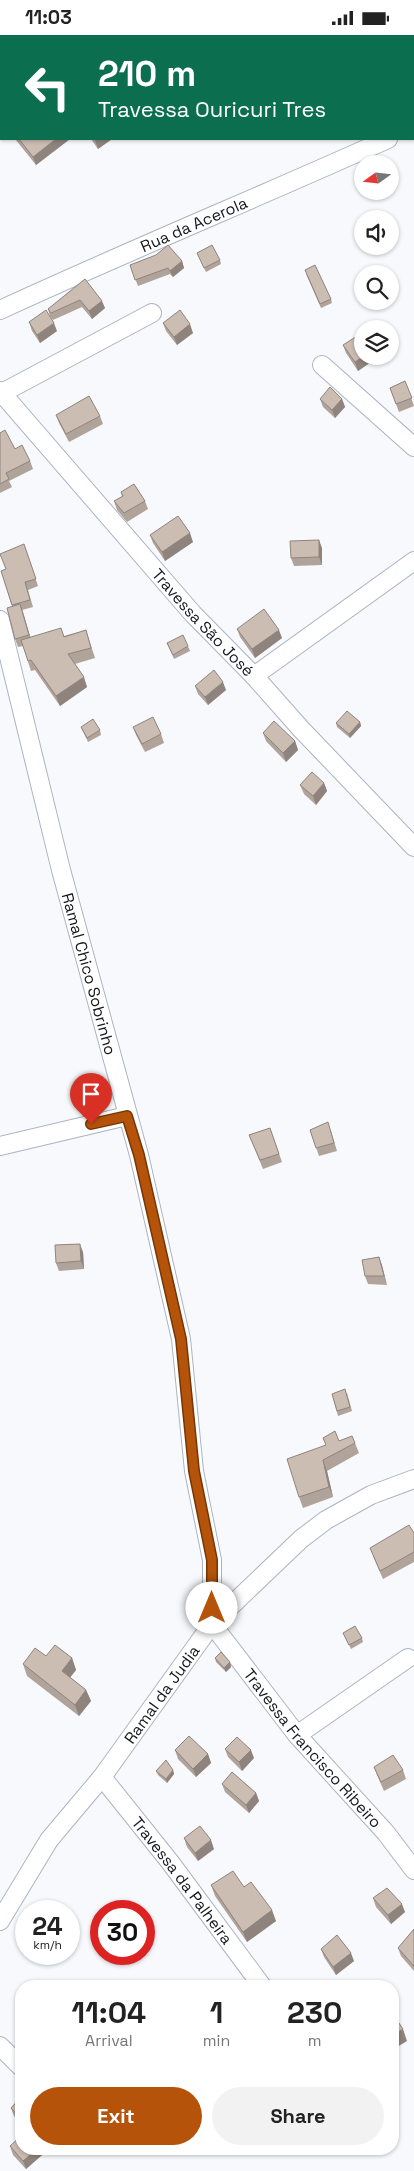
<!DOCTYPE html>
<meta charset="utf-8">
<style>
body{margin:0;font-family:"Space Grotesk",sans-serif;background:#f2f2f2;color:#222;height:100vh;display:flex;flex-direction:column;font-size:19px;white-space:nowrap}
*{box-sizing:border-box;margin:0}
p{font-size:16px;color:#767676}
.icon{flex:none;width:28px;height:28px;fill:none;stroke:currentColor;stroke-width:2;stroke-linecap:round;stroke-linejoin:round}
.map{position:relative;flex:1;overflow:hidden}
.sheet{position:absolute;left:15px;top:1945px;width:384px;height:175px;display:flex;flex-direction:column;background:#fff;border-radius:20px;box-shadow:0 1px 4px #0004}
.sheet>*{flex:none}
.top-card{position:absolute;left:0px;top:0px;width:415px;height:105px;box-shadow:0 1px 4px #0004;background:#0b6e4f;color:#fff;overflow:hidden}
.needle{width:32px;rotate:255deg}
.tools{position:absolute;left:354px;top:120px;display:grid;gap:10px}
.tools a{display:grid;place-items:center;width:45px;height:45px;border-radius:50%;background:#fff;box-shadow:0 1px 4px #0004;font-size:25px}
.speed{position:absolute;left:15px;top:1865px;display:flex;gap:10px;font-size:25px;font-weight:700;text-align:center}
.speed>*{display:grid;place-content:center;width:65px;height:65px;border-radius:50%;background:#fff;box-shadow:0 1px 4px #0004;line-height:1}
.speed small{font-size:12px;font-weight:400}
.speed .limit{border:8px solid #d22;background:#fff;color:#111}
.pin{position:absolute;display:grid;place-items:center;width:42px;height:42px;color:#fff;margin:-51px -21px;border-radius:50% 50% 50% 0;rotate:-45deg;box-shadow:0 0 5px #0007}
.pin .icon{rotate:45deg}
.me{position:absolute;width:55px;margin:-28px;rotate:0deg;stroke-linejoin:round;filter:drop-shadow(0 0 4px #0008)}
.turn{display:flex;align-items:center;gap:18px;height:105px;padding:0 15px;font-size:22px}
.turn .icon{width:65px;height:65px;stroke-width:2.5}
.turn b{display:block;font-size:35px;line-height:42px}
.eta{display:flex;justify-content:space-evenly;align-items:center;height:85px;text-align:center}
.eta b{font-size:30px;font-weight:700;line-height:35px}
.action{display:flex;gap:10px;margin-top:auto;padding:10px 15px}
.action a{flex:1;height:58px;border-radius:30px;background:#b45309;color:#fff;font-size:20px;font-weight:700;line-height:58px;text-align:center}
.action a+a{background:#f2f2f2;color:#222}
.status{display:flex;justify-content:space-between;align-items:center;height:35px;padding:0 25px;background:#fff;direction:ltr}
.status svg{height:14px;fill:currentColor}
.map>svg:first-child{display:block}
</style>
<div class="status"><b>11:03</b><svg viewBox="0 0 49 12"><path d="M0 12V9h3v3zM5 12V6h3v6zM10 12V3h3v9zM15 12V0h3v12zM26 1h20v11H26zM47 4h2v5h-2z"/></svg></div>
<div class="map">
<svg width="414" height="2136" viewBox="0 0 414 2136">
<rect width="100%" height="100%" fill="#f7f9fc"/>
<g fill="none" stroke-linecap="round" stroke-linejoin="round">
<defs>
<g id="minor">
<polyline points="168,1 171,0"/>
<polyline points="0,70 1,70"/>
<path id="s1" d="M0,275C128,216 259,162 388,104"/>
<polyline points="322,330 414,412"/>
<path id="s2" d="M0,356L193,579L254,641L301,694L414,812"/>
<polyline points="2,358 152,278"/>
<path id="s3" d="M0,585L61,835L139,1120L181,1304L194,1436L212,1525V1589L297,1700L386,1798L414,1835"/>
<polyline points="254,641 414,526"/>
<polyline points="0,1111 127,1081"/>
<polyline points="297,1700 408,1623"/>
<path id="s4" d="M102,1742L170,1827L262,1951"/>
<path id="s5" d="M0,1886L49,1805L102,1742L212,1589L301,1504L326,1485L371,1460L414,1444"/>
<polyline points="0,2011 21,2032"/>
</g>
</defs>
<use href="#minor" stroke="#abb4c2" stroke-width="20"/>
<use href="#minor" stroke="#fff" stroke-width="18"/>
</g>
<g fill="#afa39a">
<polygon points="15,104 70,104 36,130"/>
<polygon points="91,104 112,104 98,114"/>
<polygon points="197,218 220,225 221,229 206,237"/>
<polygon points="182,226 184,233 173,242 170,239 138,251 130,230"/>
<polygon points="306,239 331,264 332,268 321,273"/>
<polygon points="85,244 105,273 92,284 82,272 53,285 50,281 48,274"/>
<polygon points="29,287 57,296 40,308 32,296"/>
<polygon points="163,288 193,298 177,310 166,296"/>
<polygon points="343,310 371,327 358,336 346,318"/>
<polygon points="405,346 414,371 399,377 390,353"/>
<polygon points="320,364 342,364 345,372 335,383 323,372"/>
<polygon points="56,380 100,381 103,389 69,407 59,388"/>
<polygon points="0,398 15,414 30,426 33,434 9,446 12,452 0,458"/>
<polygon points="121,457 145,466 148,474 127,487 117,475 114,466 122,462"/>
<polygon points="150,500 193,507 165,526 153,508"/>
<polygon points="24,509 38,551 28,555 33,572 22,575 30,602 64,601 86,595 95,623 75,629 87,652 60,671 35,635 31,636 23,611 18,612 15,604 12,571 1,536 6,534"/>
<polygon points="322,513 322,530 294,531 291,523"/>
<polygon points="237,594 282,603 255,623 240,602"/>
<polygon points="167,608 188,611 190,616 174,624"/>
<polygon points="195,651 226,655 208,670 198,659"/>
<polygon points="360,687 361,691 350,703 337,692 336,688"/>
<polygon points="81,692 100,695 101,700 88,707"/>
<polygon points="133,692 161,699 164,708 145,717 136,700"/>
<polygon points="263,698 295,706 298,715 286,727 266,706"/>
<polygon points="324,748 327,756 316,770 304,759 300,750"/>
<polygon points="270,1093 282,1127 263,1134 249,1100"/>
<polygon points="310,1095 331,1096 337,1116 319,1121"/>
<polygon points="83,1217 84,1234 59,1236 56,1228"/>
<polygon points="379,1222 387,1250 368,1249 365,1241"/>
<polygon points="347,1358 352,1376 338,1381 332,1359"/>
<polygon points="323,1403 339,1406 355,1408 359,1418 327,1436 333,1462 303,1473 299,1462 326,1410"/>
<polygon points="414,1498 414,1527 383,1544 373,1521"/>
<polygon points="343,1598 362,1603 363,1607 351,1614"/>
<polygon points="46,1621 72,1623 76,1635 70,1642 86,1655 91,1666 79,1681 27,1641 23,1629"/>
<polygon points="215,1623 230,1627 231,1632 226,1637 216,1627"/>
<polygon points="225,1714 254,1723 242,1736 228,1722"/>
<polygon points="175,1715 208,1719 211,1728 196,1742 178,1724"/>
<polygon points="374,1732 403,1735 406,1744 384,1756 377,1740"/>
<polygon points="173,1735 174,1739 167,1748 158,1740 156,1736"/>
<polygon points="222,1749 256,1758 259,1766 249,1778 225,1757"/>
<polygon points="184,1803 214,1814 198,1826 187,1812"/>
<polygon points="211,1850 244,1852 276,1886 247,1907 215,1861"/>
<polygon points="373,1863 405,1877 391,1889 376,1872"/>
<polygon points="414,1894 414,1936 401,1921 398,1913"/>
<polygon points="321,1914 354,1926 336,1940 324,1922"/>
<polygon points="21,2062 21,2089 14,2081 11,2073"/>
<polygon points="10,2111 49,2114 26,2134 13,2120"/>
</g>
<g fill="#8f847d">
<polygon points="56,104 70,104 36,130 33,122"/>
<polygon points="98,104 112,104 98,114 95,105"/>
<polygon points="182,226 184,233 173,242 170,236"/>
<polygon points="102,266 105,273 92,284 89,276"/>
<polygon points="54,288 57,296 40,308 37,300"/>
<polygon points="190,289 193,298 177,310 174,302"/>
<polygon points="364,321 369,321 371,327 358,336 355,327"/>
<polygon points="342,364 345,372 335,383 332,375"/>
<polygon points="190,498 193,507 165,526 162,517"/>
<polygon points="319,505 322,513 322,530 319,522"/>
<polygon points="20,569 23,577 32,608 29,600"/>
<polygon points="279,595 282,603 255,623 252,614"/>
<polygon points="84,642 87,652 60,671 56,661"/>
<polygon points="223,647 226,655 208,670 205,662"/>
<polygon points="360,687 361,691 350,703 349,699"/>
<polygon points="295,706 298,715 286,727 283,718"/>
<polygon points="324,748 327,756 316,770 313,761"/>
<polygon points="80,1209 83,1217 84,1234 81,1226"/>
<polygon points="379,1222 382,1230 387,1250 384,1241"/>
<polygon points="323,1425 327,1436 333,1462 329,1452"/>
<polygon points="72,1623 76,1635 66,1648 62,1636"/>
<polygon points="230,1627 231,1632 226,1637 224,1633"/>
<polygon points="86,1655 91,1666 79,1681 75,1670"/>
<polygon points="251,1715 254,1723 242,1736 239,1727"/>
<polygon points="208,1719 211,1728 196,1742 193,1734"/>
<polygon points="173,1735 174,1739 167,1748 166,1744"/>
<polygon points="256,1758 259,1766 249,1778 246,1770"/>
<polygon points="211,1805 214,1814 198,1826 195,1818"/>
<polygon points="402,1869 405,1877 391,1889 388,1880"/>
<polygon points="272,1875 276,1886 247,1907 243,1897"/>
<polygon points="351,1918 354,1926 336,1940 333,1932"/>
<polygon points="403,1994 407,2006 392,2015 392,2001"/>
<polygon points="37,2114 49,2114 26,2134 23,2126"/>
</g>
<g fill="#ccbdb3" stroke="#8f847d">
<polygon points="217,0 224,0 225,1 215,1"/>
<polygon points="19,104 56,104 33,122"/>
<polygon points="168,210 182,226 170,236 168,233 135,245 130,230 156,220"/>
<polygon points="212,210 220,225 204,233 197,218"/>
<polygon points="315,230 331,264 320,269 305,235"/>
<polygon points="85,244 102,266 89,276 80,265 51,278 48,274"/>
<polygon points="46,275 54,288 37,300 29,287"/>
<polygon points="180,275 190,289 174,302 163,288"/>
<polygon points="357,301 362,310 362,321 364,321 355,327 343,310"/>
<polygon points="405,346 412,363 396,369 390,353"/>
<polygon points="330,352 342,364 332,375 320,364"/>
<polygon points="89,361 100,381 66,399 56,380"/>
<polygon points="5,395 15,414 22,410 30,426 6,438 9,444 0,449 0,398"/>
<polygon points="134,449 145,466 124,478 114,466 123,461 121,457"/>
<polygon points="178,481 190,498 162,517 150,500"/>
<polygon points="319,505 319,522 291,523 290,506"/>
<polygon points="24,509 36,544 25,547 30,565 12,570 1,536 6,534 0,519"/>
<polygon points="20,569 29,600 15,604 7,573"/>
<polygon points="264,574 279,595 252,614 237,594"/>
<polygon points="61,593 64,602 86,595 91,613 68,619 84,642 56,661 31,625 28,626 21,605"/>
<polygon points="183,600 188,611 173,620 167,608"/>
<polygon points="214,635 223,647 205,662 195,651"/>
<polygon points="347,676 360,687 349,699 336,688"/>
<polygon points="153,682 161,699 142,709 133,692"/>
<polygon points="93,684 100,695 87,703 81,692"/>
<polygon points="274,686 295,706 283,718 263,698"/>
<polygon points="312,737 324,748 313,761 300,750"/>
<polygon points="328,1087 334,1108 316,1113 310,1095"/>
<polygon points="270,1093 279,1119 260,1125 249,1100"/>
<polygon points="80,1209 81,1226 56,1228 55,1210"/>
<polygon points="379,1222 384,1241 365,1241 362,1225"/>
<polygon points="345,1354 350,1372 337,1376 332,1359"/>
<polygon points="335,1396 339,1406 352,1401 355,1408 323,1425 329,1452 299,1462 287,1424 326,1410 323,1403"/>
<polygon points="409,1490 414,1498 414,1517 380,1536 370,1513"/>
<polygon points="355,1591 362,1603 349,1610 343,1598"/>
<polygon points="55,1610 72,1623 62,1636 86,1655 75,1670 23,1629 35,1613 46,1621"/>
<polygon points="221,1617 230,1627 224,1633 215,1623"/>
<polygon points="189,1701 208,1719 193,1734 175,1715"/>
<polygon points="237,1702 251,1715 239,1727 225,1714"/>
<polygon points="393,1720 403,1735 381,1747 374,1732"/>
<polygon points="166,1725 173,1735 166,1744 156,1736"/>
<polygon points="232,1737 256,1758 246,1770 222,1749"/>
<polygon points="200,1791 211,1805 195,1818 184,1803"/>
<polygon points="233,1836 244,1852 251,1847 272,1875 243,1897 211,1850"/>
<polygon points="387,1853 402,1869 388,1880 373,1863"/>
<polygon points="414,1894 414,1931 398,1913"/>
<polygon points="337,1900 351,1918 333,1932 321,1914"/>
<polygon points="29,1947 34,1951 25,1951"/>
<polygon points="392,1978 403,1994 392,2001"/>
<polygon points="21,2062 21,2084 11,2073"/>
<polygon points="21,2101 21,2114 37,2114 23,2126 10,2111"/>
</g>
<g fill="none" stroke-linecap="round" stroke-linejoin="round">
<defs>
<polyline id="route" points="91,1089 127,1081 139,1120 181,1304 194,1436 212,1525 212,1573"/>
</defs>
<use href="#route" stroke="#753606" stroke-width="12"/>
<use href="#route" stroke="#b45309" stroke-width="9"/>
</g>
<g text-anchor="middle" stroke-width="4" stroke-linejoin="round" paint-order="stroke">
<g font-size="16" fill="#14171c" stroke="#fff">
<text dy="6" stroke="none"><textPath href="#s1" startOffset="212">Rua da Acerola</textPath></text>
<text dy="6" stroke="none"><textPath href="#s2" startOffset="308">Travessa São José</textPath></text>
<text dy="6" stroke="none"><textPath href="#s3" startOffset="365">Ramal Chico Sobrinho</textPath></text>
<text dy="6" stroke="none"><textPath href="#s5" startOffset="279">Ramal da Judia</textPath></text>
<text dy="6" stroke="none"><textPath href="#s3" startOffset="1189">Travessa Francisco Ribeiro</textPath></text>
<text dy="6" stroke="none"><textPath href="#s4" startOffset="131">Travessa da Palheira</textPath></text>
</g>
</g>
</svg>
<div class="tools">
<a><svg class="needle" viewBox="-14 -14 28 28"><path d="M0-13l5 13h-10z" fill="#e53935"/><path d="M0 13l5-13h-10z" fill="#767676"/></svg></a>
<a><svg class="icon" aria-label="sound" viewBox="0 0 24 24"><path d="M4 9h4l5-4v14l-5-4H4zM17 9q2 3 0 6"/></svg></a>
<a><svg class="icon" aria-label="search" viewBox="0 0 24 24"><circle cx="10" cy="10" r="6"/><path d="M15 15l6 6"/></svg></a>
<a><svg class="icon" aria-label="layers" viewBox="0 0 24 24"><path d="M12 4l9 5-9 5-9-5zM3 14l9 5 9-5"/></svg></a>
</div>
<div class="speed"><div>24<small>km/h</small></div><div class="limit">30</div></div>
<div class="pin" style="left:91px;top:1089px;background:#d93025"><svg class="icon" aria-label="arrive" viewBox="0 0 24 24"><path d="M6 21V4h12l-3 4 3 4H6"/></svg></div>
<svg class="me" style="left:212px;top:1573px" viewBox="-20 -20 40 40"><circle r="19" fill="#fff"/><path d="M0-13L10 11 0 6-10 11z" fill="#b45309"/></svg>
<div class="top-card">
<div class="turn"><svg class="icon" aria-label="left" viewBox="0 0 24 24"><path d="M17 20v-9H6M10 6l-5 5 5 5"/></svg><div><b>210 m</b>Travessa Ouricuri Tres</div></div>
</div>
<section class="sheet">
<div class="eta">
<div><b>11:04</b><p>Arrival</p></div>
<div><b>1</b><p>min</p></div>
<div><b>230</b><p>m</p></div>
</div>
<div class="action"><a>Exit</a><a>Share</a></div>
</section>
</div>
